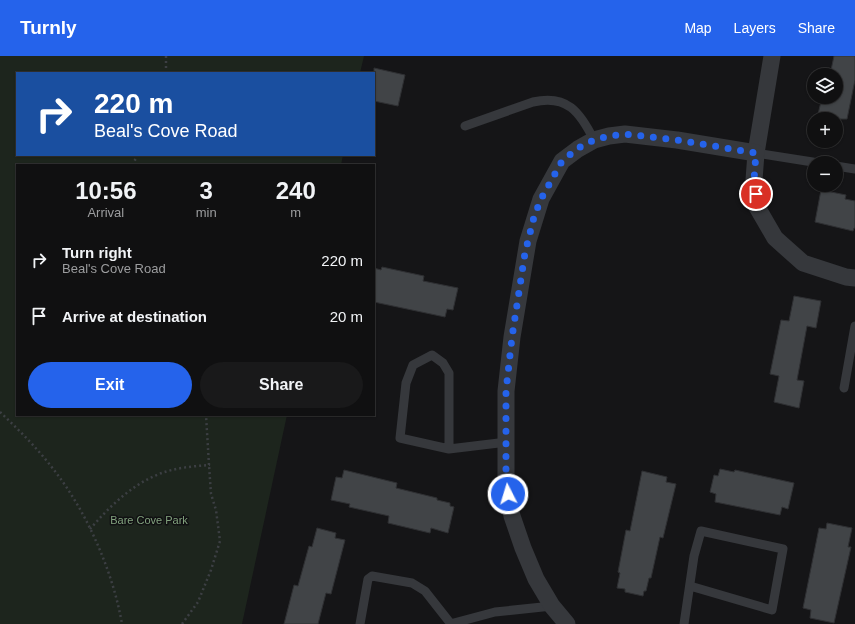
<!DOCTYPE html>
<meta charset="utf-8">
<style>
body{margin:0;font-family:Helvetica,sans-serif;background:#19191a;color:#f1f3f6;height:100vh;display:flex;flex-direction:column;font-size:15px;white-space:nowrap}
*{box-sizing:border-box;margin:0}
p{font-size:13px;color:#9c9d9f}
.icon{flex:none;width:22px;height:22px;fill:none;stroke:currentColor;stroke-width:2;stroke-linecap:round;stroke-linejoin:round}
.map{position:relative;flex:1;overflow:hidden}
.sheet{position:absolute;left:16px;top:108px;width:359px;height:252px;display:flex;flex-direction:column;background:#101011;border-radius:0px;box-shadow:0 1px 3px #0004,0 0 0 1px #303031}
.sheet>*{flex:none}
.banner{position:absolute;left:16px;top:16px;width:359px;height:84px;border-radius:0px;box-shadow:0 1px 3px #0004,0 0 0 1px #303031;background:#1a4fa0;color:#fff;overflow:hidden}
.fabs{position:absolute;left:807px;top:12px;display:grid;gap:8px}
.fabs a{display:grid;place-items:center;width:36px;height:36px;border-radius:50%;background:#101011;box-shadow:0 1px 3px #0004,0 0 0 1px #303031;font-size:20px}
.pin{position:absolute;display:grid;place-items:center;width:34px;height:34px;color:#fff;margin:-17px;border:2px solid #fff;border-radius:50%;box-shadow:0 1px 4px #0007}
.me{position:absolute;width:44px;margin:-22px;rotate:355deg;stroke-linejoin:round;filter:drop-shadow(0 0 3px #0008)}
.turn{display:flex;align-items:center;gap:14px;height:84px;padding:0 12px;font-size:18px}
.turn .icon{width:52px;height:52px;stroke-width:2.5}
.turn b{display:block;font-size:28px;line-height:34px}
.eta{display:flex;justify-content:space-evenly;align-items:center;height:68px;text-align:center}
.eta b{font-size:24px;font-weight:600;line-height:28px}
.primary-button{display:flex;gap:8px;margin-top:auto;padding:8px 12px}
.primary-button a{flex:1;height:46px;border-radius:24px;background:#2563eb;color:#fff;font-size:16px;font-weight:600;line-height:46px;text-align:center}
.primary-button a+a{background:#19191a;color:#f1f3f6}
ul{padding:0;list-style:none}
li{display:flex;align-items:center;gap:12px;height:56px;padding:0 12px}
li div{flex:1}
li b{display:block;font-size:15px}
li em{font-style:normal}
header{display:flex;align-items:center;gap:24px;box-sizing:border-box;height:56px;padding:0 20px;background:#2563eb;color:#fff}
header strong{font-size:19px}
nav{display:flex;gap:22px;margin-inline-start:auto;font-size:14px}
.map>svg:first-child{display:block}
</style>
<header>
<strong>Turnly</strong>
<nav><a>Map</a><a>Layers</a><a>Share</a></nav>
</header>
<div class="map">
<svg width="855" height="568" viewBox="0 0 855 568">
<rect width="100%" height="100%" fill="#151517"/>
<polygon fill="#1d251d" points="0,0 364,0 360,17 17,17 17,99 343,99 341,109 17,109 17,359 287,359 242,568 0,568"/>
<g fill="#414447" stroke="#2f3033">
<polygon points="834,0 855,0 855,24 847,63 817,63 822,41 836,41 836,19 830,19"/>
<polygon points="374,12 405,19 398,50 374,45"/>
<polygon points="821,134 846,139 845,143 855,145 855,172 854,172 853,175 815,166"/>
<polygon points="382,211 424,220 423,225 458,232 453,254 447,253 445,261 374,246 374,212 381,214"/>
<polygon points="794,240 821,245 816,272 807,270 797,324 804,325 799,352 774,346 779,320 770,318 781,264 789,265"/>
<polygon points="720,413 734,416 735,414 794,427 788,453 782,451 780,459 715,446 716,438 710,436 714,419 718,420"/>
<polygon points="344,414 397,427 396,432 437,442 437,444 450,447 450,450 454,451 448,477 431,472 430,477 388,467 389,460 349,451 350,448 331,444 336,421 342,422"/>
<polygon points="642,415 667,421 666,426 676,428 663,482 660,481 651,522 649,522 646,535 644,535 643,540 625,536 625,533 617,532 620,517 618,516 626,474 630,475"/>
<polygon points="827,467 852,472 848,491 851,491 834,567 810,562 811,554 803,552 819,472 826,473"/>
<polygon points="317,472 336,477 335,482 345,484 331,538 326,537 318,568 284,568 294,529 298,530 309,490 312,491"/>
</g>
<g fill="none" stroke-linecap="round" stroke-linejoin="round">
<g stroke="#3c3f43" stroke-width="2.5" stroke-dasharray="2 3" stroke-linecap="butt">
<polyline points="166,0 166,17"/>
<polyline points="132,109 138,99"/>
<path d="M0,356C19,374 38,393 54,414C87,456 113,516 122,568"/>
<path d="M90,473C112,448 138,422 172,414C184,411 197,410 209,409L206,359"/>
<polyline points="182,568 198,546 211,514 220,485 216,454 211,438 209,409"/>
</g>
<g stroke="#36383c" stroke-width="9">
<path d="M465,70L533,46C567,38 580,56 594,84"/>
<polyline points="756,97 819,107"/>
<polyline points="836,110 855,113"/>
<polyline points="844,332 855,270"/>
<polyline points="449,393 449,317 443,307 432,299 413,309 406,327 400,382 449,393 507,386"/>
<polyline points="360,568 368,523 372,520 412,527 425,535 451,568"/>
<polyline points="450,568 495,556 552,550"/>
<polyline points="684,568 694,500 701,475 783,493 772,554 690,530"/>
</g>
<g stroke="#36383c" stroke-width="17">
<polyline points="772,0 756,97 754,124 757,151 775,182 803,207 846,221 855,222"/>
<polyline points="567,568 552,550 536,523 523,492 512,460 506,427 506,335 512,281 528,185 541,143 562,105 578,93 594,84 609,80 625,78 677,84 756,97"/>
</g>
</g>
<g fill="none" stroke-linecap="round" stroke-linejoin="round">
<polyline stroke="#2563eb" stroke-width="7" stroke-dasharray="0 12.6" points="508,438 506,427 506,335 512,281 525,197 534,161 541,143 562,105 578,92 594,84 609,80 625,78 677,84 756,97 754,124 756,138"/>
</g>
<g text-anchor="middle" stroke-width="3" stroke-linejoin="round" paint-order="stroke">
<g font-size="11" fill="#82a27e" stroke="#101012">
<text x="149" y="468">Bare Cove Park</text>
</g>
</g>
</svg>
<div class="fabs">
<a><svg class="icon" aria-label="layers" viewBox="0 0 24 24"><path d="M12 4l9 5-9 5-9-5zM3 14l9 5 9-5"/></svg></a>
<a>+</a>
<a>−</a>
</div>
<div class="pin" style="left:756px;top:138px;background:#d93025"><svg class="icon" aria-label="arrive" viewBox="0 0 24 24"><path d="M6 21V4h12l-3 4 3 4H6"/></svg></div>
<svg class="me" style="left:508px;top:438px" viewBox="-20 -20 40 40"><circle r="17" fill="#2563eb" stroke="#fff" stroke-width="3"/><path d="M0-11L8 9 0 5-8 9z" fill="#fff"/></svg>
<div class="banner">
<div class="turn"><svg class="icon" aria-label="right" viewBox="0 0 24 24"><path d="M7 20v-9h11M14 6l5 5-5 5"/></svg><div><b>220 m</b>Beal's Cove Road</div></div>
</div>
<section class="sheet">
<div class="eta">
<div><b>10:56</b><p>Arrival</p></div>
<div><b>3</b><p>min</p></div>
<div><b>240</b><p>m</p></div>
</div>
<ul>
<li><svg class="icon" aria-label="right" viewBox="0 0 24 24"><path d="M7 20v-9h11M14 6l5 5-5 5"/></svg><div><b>Turn right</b><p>Beal's Cove Road</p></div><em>220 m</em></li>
<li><svg class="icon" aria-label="arrive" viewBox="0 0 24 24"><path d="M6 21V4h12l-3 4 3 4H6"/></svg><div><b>Arrive at destination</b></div><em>20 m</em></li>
</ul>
<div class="primary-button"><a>Exit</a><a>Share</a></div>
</section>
</div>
